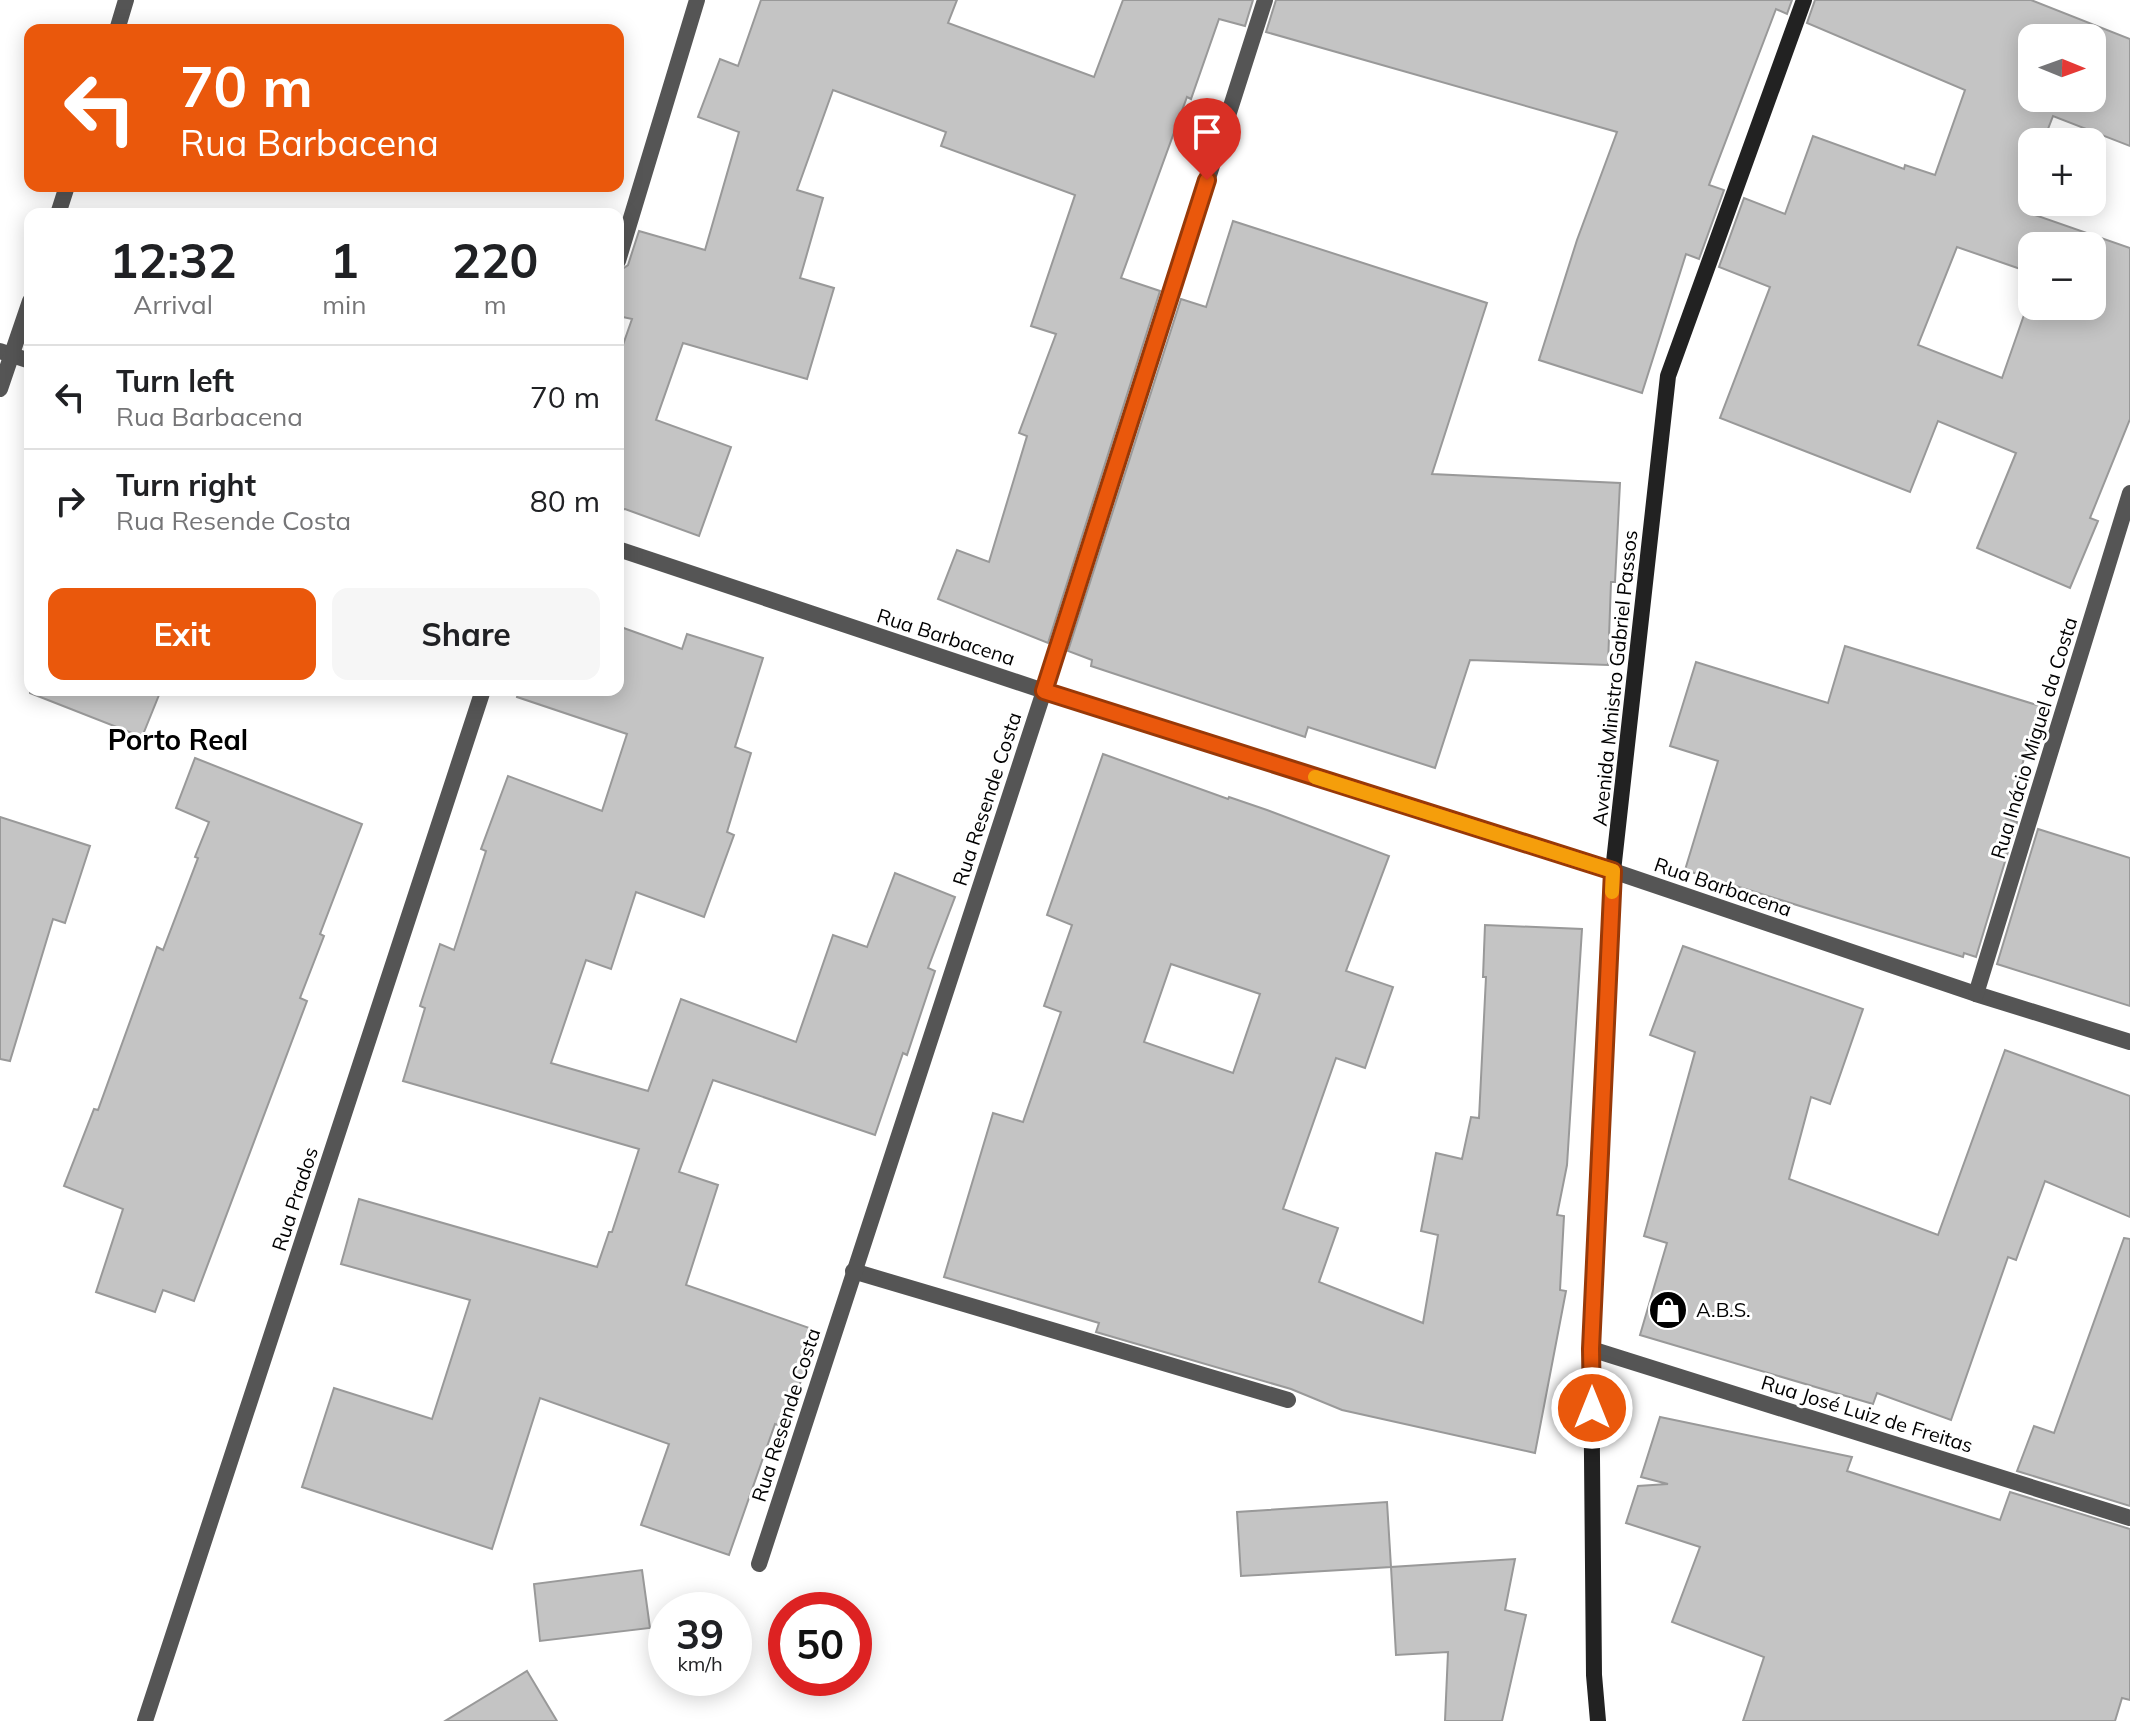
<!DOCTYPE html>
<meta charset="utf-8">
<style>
body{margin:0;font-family:Mulish,sans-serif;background:#f6f6f6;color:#202124;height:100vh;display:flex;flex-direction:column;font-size:30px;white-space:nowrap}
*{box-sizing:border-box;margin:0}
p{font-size:26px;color:#757577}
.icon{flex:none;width:44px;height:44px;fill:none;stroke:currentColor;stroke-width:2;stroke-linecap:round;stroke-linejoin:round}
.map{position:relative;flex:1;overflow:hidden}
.sheet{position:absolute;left:24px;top:208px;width:600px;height:488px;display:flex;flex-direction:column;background:#fff;border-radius:16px;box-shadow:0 4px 20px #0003}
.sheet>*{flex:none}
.hud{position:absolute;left:24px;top:24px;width:600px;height:168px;border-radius:16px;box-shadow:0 4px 20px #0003;background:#ea580c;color:#fff;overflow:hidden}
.needle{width:52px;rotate:91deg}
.buttons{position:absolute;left:2018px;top:24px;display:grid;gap:16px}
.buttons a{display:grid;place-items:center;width:88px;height:88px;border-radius:16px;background:#fff;box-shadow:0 4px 20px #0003;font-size:40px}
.speed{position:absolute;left:648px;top:1592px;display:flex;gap:16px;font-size:40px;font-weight:700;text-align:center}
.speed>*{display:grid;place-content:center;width:104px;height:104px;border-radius:50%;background:#fff;box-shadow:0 4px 20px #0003;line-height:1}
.speed small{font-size:20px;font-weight:400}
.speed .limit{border:12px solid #d22;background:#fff;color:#111}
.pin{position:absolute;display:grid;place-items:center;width:68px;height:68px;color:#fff;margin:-82px -34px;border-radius:50% 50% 50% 0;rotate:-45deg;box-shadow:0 0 8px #0007}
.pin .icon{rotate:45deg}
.me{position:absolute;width:88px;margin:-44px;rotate:0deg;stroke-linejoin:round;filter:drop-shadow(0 0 6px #0008)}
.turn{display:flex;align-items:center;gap:28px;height:168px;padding:0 24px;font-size:36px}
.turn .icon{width:104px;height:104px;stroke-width:2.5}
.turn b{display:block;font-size:56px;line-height:68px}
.eta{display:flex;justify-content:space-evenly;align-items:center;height:136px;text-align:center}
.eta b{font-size:48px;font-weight:700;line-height:56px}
.primary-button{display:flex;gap:16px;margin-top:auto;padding:16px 24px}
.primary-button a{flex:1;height:92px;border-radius:16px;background:#ea580c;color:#fff;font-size:32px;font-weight:700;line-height:92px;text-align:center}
.primary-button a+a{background:#f6f6f6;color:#202124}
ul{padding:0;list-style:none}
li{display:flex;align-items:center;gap:24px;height:104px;padding:0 24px;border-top:2px solid #e0e0e0}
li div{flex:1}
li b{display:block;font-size:30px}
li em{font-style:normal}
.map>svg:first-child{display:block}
</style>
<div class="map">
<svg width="2130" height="1721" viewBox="0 0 2130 1721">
<rect width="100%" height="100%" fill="#fff"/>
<g fill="#c4c4c4" stroke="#999" stroke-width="2" fill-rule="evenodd">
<polygon points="761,0 957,0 948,23 1094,77 1123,0 1253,0 1245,26 1219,19 1191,99 1187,97 1121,278 1160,291 1048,643 938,599 957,550 989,562 1027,436 1019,433 1056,334 1031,326 1075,195 941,146 946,132 833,90 797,190 823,198 800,278 834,288 807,379 683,343 656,420 731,447 699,536 625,509 618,510 618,359 632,319 618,316 618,272 628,265 639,231 705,250 739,132 698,117 720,59 738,66"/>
<polygon points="1276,0 1792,0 1787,14 1776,9 1709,185 1724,190 1699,259 1686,254 1642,393 1539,360 1577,240 1617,132 1266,32"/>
<path d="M1815,0H2031L2130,39V146L2053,116L2043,142H2032V214L2130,248V419L2090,518L2098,521L2070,588L1977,548L2016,453L1938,421L1910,492L1720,418L1770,287L1719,267L1744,198L1785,214L1813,136L1904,169L1905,165L1935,175L1965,90L1807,23ZM2032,38H2092V98H2032ZM2032,246H2092V306H2032V292L2002,378L1918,345L1957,247L2032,273Z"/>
<polygon points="1233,221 1487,303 1432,474 1620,483 1615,582 1611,582 1608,665 1470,660 1435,768 1308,727 1305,737 1091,666 1092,660 1068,651 1181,299 1206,307"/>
<polygon points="618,626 682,649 687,634 763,658 735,747 751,753 727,832 734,835 704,917 636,892 611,969 586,960 551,1063 648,1091 681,999 796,1042 833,935 867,947 895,873 955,897 928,968 935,971 907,1055 903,1053 875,1135 713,1080 679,1172 718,1185 686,1285 818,1331 785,1427 775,1424 729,1555 641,1525 669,1444 540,1398 492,1549 302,1487 334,1388 432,1419 470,1300 341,1264 359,1199 597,1267 609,1232 612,1232 639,1149 403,1081 425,1008 420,1006 440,944 454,950 486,851 481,849 508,776 602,811 627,734 517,697 519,690 618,690"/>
<polygon points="1845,646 2040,706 2006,818 2017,822 1976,957 1964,953 1963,957 1685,870 1718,761 1670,746 1696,662 1828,703"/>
<polygon points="30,690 161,690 142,737 30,693"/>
<path d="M1103,754L1228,799L1229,797L1267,810L1389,856L1346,971L1393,987L1365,1068L1336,1058L1283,1209L1338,1228L1319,1282L1423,1323L1438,1235L1421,1231L1436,1153L1462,1159L1471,1117L1479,1118L1486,977H1483L1485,925L1582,929L1567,1165L1557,1215L1564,1216L1560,1290L1566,1291L1535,1453L1342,1410L1291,1389L1096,1332L1099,1323L944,1277L993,1113L1023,1122L1061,1012L1044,1006L1072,925L1047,915ZM1171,964L1260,994L1233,1073L1144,1042Z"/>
<polygon points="195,758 362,824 320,934 324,936 300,998 307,1001 194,1301 163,1290 155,1312 96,1292 123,1209 64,1186 94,1109 98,1110 157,947 163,950 198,858 195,857 209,822 176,808"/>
<polygon points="0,817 90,846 65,923 53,919 10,1061 0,1059"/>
<polygon points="2038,829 2130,858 2130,1006 1997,964"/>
<polygon points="1683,946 1863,1009 1830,1104 1811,1097 1789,1179 1938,1235 2005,1050 2130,1096 2130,1217 2045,1181 2016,1260 2008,1257 1951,1420 1877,1393 1873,1404 1640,1335 1667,1243 1644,1236 1695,1052 1650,1035"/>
<polygon points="2124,1238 2130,1239 2130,1506 2017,1471 2034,1426 2054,1433"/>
<polygon points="1660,1417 1852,1457 1847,1471 2000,1520 2010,1492 2130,1529 2130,1700 2122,1698 2115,1721 1743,1721 1764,1657 1672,1622 1700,1547 1626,1523 1638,1486 1668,1484 1641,1477"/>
<polygon points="1387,1502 1391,1567 1241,1576 1237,1512"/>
<polygon points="1515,1559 1505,1610 1526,1615 1502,1721 1445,1721 1448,1652 1396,1655 1391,1567"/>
<polygon points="642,1570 650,1628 540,1641 534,1584"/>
<polygon points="527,1671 557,1721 445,1721"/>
</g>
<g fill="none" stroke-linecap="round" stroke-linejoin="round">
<g stroke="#555" stroke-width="16">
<polyline points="117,30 126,0"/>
<polyline points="58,214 67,186"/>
<polyline points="618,261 697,0"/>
<polyline points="0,351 30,361"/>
<polyline points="0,389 30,301"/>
<polyline points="618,549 1044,691 1613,871 1976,994 2130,1042"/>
<polyline points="1976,994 2130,493"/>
<polyline points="853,1271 1288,1400"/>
<polyline points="1591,1349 2130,1518"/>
<polyline points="759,1564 1044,691 1265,0"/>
<polyline points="145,1721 483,690"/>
</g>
<polyline stroke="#222" stroke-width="16" points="1598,1721 1594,1675 1591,1349 1613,871 1668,376 1804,0"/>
</g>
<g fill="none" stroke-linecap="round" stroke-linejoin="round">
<defs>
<polyline id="route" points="1207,180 1044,691 1613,871 1591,1349 1592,1408"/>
</defs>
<use href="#route" stroke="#983908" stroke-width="20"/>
<use href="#route" stroke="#ea580c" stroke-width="14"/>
<polyline stroke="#f59e0b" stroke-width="14" points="1315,777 1613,871 1612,892"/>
</g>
<defs>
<symbol id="shop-disc" viewBox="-11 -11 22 22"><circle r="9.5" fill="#000" stroke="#fff"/><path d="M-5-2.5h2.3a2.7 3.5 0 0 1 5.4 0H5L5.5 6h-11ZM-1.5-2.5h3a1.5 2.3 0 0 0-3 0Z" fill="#fff"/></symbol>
</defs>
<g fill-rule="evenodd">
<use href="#shop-disc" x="1646" y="1288" width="44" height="44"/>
</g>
<g text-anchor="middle" stroke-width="6" stroke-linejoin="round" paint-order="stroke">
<g font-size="20" fill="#000" stroke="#fff">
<text transform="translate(946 637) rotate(18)" y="7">Rua Barbacena</text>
<text transform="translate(1615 678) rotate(-84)" y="7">Avenida Ministro Gabriel Passos</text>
<text transform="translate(2034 738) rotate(-73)" y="7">Rua Inácio Miguel da Costa</text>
<text transform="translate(987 799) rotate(-72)" y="7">Rua Resende Costa</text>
<text transform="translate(1723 887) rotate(19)" y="7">Rua Barbacena</text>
<text transform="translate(295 1199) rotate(-72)" y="7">Rua Prados</text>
<text transform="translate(1867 1414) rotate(17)" y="7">Rua José Luiz de Freitas</text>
<text transform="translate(786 1415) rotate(-72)" y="7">Rua Resende Costa</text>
</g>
<g font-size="20" fill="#000" stroke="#fff" text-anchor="start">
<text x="1696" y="1317">A.B.S.</text>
</g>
<g font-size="28" font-weight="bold" fill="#000" stroke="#fff">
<text x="178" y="750">Porto Real</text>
</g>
</g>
</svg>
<div class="buttons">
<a><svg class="needle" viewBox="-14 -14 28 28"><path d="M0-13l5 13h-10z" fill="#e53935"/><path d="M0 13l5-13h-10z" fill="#757577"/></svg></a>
<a>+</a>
<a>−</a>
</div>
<div class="speed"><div>39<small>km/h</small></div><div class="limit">50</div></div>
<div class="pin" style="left:1207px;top:180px;background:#d93025"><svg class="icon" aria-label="arrive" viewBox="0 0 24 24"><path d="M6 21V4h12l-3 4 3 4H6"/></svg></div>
<svg class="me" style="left:1592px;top:1408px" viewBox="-20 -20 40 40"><circle r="17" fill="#ea580c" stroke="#fff" stroke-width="3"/><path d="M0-11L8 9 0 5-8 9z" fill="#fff"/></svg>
<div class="hud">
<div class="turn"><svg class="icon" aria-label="left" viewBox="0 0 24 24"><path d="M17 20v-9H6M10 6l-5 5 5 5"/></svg><div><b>70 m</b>Rua Barbacena</div></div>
</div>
<section class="sheet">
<div class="eta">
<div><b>12:32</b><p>Arrival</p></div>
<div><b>1</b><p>min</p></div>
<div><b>220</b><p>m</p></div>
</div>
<ul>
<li><svg class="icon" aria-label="left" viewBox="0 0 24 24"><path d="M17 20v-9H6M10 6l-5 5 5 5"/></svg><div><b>Turn left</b><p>Rua Barbacena</p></div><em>70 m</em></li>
<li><svg class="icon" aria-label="right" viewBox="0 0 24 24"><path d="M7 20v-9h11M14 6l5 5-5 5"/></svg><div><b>Turn right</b><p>Rua Resende Costa</p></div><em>80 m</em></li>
</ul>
<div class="primary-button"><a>Exit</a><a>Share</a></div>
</section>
</div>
